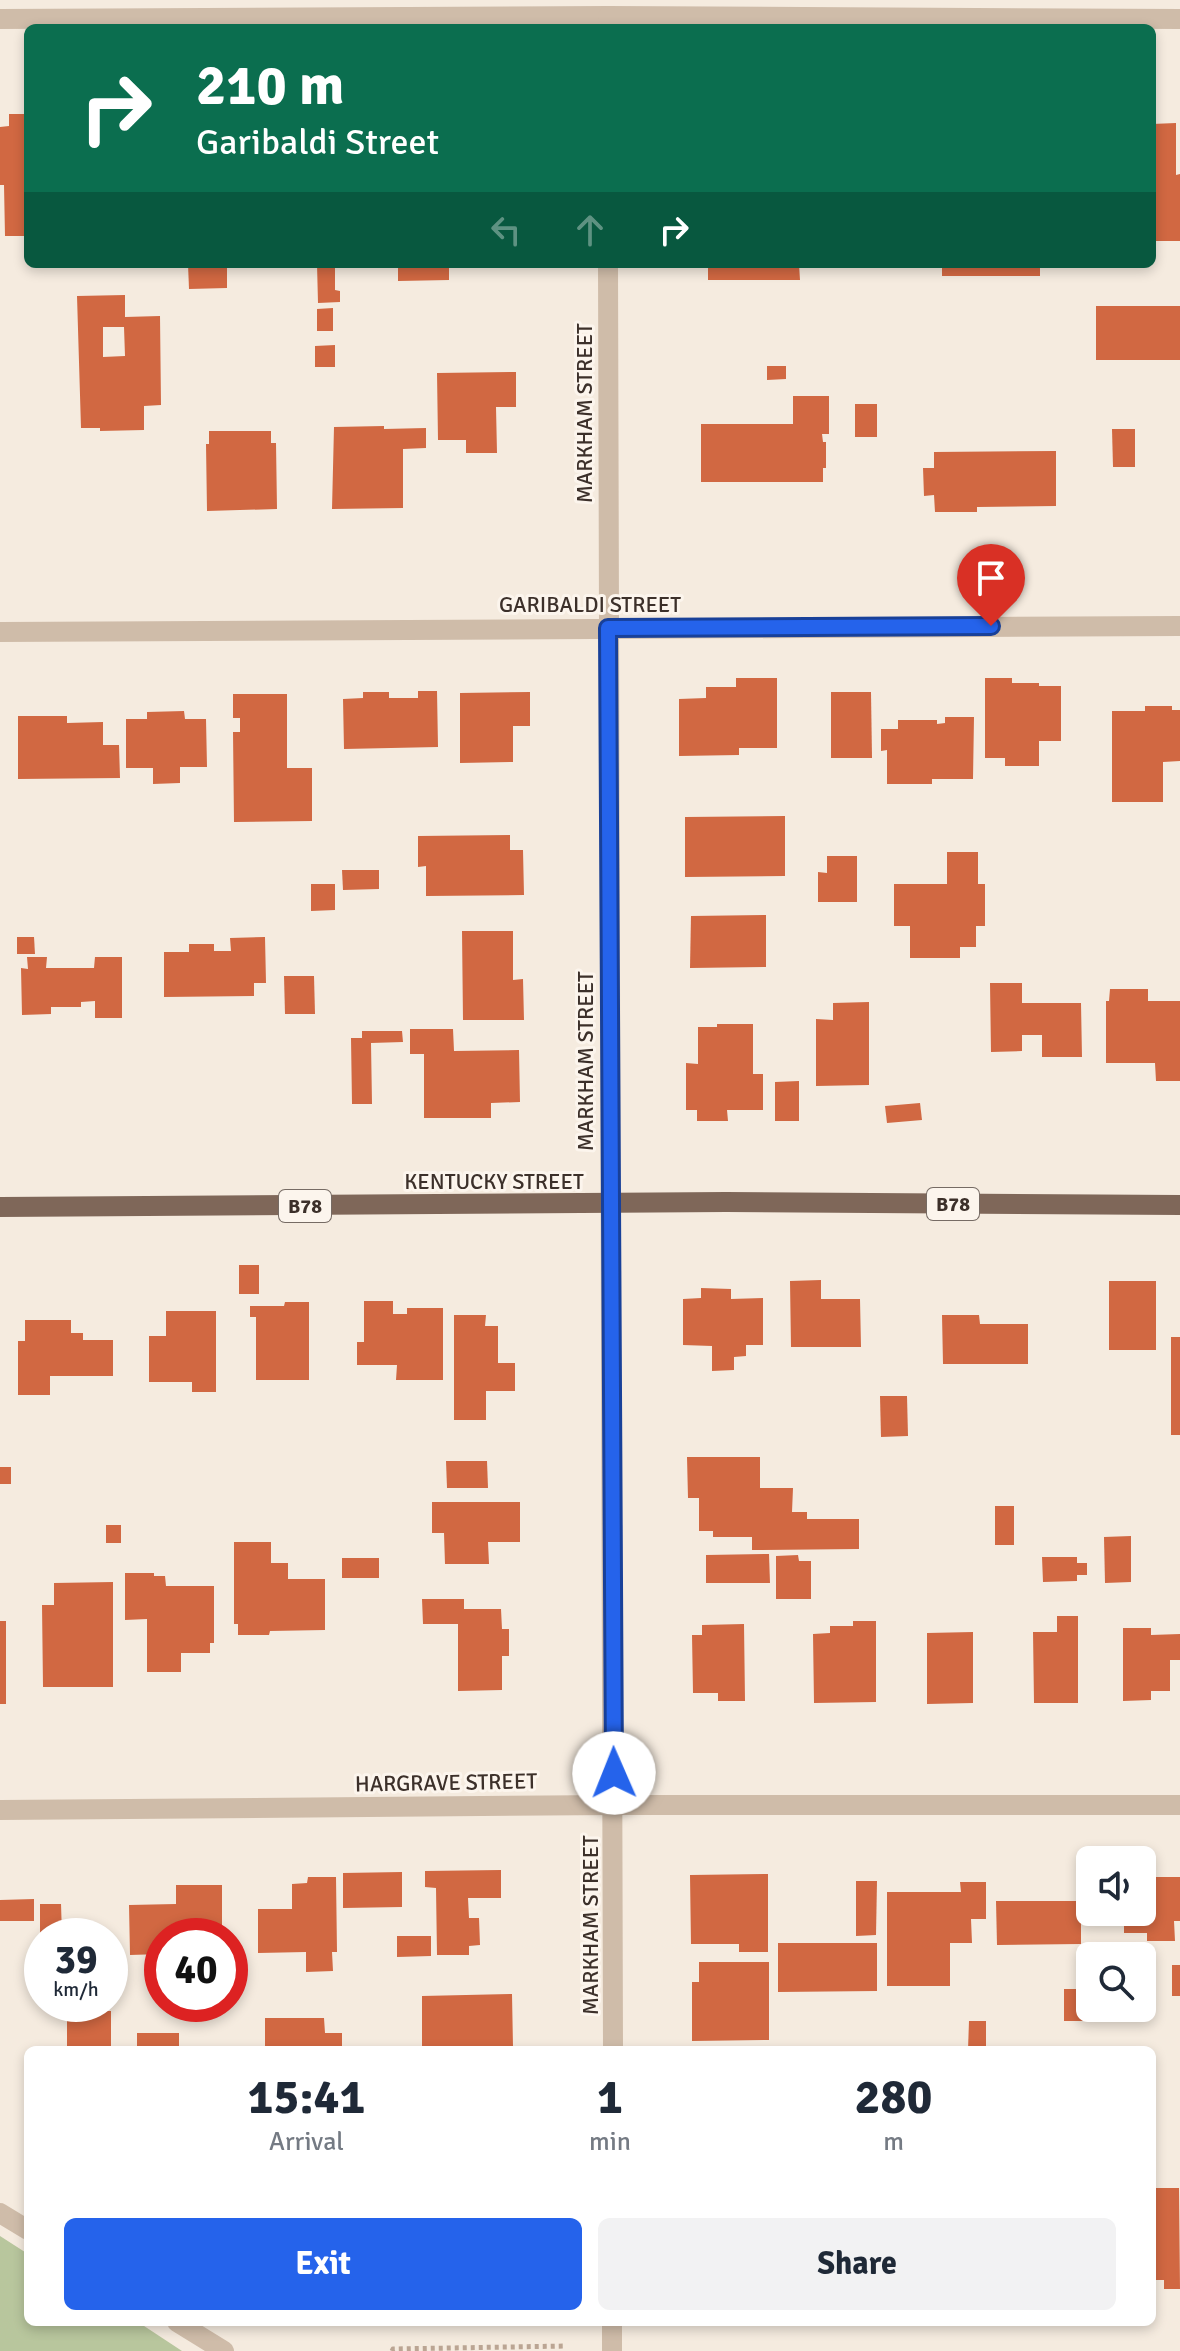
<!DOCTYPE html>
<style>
body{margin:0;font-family:Signika,sans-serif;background:#f2f2f3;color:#1f2937;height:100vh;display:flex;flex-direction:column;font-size:30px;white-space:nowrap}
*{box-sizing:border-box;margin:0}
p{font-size:26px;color:#747a83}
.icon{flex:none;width:44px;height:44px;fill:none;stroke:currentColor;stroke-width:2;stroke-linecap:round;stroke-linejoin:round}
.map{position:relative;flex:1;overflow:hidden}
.panel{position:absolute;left:24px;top:2046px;width:1132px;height:280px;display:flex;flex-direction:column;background:#fff;border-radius:12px;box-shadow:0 4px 12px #0003}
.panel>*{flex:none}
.hud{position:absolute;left:24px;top:24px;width:1132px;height:244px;border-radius:12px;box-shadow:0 4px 12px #0003;background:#0b6e4f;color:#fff;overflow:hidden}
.fabs{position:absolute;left:1076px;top:1846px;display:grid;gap:16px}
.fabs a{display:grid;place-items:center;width:80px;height:80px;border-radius:12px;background:#fff;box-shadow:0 4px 12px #0003;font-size:40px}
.speed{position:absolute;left:24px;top:1918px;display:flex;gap:16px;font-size:40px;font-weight:700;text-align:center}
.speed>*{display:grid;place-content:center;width:104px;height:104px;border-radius:50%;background:#fff;box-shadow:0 4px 12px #0003;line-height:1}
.speed small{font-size:20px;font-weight:400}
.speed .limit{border:12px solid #d22;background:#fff;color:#111}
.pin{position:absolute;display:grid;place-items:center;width:68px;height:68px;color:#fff;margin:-82px -34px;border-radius:50% 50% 50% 0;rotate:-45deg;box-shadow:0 0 8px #0007}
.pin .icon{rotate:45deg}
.me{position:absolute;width:88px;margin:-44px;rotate:359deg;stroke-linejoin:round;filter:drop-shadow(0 0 6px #0008)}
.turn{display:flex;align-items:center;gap:28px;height:168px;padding:0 40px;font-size:36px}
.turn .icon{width:104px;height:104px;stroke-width:2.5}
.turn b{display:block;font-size:56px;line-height:68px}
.lanes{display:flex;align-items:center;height:76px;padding:0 40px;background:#0003;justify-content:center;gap:40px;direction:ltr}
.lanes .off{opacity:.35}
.eta{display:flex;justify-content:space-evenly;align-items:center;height:136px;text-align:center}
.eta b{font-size:48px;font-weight:700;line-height:56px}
.button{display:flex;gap:16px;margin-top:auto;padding:16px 40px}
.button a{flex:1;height:92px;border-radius:12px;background:#2563eb;color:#fff;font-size:32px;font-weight:700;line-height:92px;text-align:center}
.button a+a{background:#f2f2f3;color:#1f2937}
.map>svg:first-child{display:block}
</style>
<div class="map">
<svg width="1180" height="2351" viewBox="0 0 1180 2351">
<rect width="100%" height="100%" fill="#f5ebdf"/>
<polygon fill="#b8c69d" points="0,2236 28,2254 28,2322 138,2322 182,2351 0,2351"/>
<g fill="#d16842" fill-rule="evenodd">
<polygon points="9,114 28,114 28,236 5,236 4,185 0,185 0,127 9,126"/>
<polygon points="1176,123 1176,175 1180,174 1180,241 1152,241 1152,124"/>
<polygon points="188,264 227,264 227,288 189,289"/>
<polygon points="317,264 335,264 335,290 340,291 340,302 318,303"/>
<polygon points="398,264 449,264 449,280 398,281"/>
<polygon points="708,264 799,264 800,280 708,280"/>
<rect x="942" y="264" width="98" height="12"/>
<path d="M125,295V317L160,316L161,405L144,406V430L100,431V428H81L77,296ZM103,327H124L125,356L103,357Z"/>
<rect x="1096" y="306" width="84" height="54"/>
<polygon points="333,308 333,331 317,331 317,309"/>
<polygon points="335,345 335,367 315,367 315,346"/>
<polygon points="767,366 786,366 786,379 767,380"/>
<polygon points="516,372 516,407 496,407 497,453 466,453 466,440 438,440 437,373"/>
<polygon points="793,396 829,396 829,434 822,434 823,442 826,442 826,468 823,468 823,482 701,482 701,424 793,424"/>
<rect x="855" y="404" width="22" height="33"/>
<polygon points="384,426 384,429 426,428 426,448 403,449 403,508 332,509 334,427"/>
<polygon points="1112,429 1135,429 1135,467 1113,467"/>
<polygon points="209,431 271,431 271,443 276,443 277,509 207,511 206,444 209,444"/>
<polygon points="1056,451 1056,506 977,507 977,512 935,512 934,495 924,496 923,468 934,468 934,452"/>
<polygon points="736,678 777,678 777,748 739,748 739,755 679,756 679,699 706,698 706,687 736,687"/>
<polygon points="985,678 1012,678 1012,683 1039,683 1039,686 1061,686 1061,741 1039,741 1039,766 1005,766 1005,758 985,758"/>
<polygon points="418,691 437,691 438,747 344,749 343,699 363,698 363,692 389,692 389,698 418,698"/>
<polygon points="530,692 530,726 513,726 513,762 460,763 460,693"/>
<polygon points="831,692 871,692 872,758 831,758"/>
<polygon points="233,694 287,694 287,768 312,768 312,821 234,822 233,732 240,732 240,718 233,718"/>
<polygon points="1145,706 1172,706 1172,710 1180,710 1180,761 1163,762 1163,802 1112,802 1112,711 1145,711"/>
<polygon points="184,711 185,719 206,719 207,767 180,767 180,783 153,784 153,768 126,768 126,719 147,719 147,712"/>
<polygon points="18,716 67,716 67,723 103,722 103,745 119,745 120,778 18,779"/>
<polygon points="945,717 974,717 973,779 932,779 932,784 887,784 887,750 881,751 881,729 898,729 898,720 937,720 937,724 945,723"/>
<polygon points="785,816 785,876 685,877 685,817"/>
<polygon points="510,835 510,850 523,850 524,895 426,896 426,866 418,867 418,836"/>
<polygon points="947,852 978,852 978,884 985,884 985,926 976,926 976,947 960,947 960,958 910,958 910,926 894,926 894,884 947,884"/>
<polygon points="827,856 857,856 857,902 818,902 818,872 827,873"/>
<polygon points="342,870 379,870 379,889 343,890"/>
<polygon points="311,884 335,884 335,910 311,911"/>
<polygon points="766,915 766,967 690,968 691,916"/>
<polygon points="462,931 513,931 513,980 523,979 524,1020 463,1020"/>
<polygon points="17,937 34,937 35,954 17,954"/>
<polygon points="265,937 266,983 254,983 254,996 164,997 164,952 189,952 189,944 214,944 214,951 231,951 230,938"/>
<polygon points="27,957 47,957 46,968 94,968 95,957 122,957 122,1018 95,1018 95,1001 81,1002 81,1007 51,1007 51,1014 22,1015 21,968 28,969"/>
<polygon points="284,976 314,976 315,1014 285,1014"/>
<polygon points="990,983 1022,983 1022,1003 1081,1003 1082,1057 1042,1057 1042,1035 1022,1035 1022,1051 991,1052"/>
<polygon points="1110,989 1148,989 1148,1001 1180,1001 1180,1081 1156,1081 1155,1063 1106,1063 1106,1001 1109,1001"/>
<polygon points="869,1002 869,1085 816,1086 816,1019 833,1020 833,1003"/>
<polygon points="717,1024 753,1024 753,1074 763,1074 763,1110 727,1110 728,1121 697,1121 697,1110 686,1110 686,1063 698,1064 698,1027 717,1027"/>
<polygon points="410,1029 453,1029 454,1051 519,1050 520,1102 491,1103 491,1118 424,1118 424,1054 410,1054"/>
<polygon points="362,1031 402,1031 403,1042 371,1043 372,1104 352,1104 351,1038 362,1038"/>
<polygon points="799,1081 799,1121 775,1121 775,1082"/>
<polygon points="920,1103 922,1120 887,1123 885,1106"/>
<rect x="239" y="1265" width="20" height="29"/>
<polygon points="821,1280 821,1299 860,1299 861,1347 791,1347 790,1281"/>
<rect x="1109" y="1281" width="47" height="69"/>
<polygon points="701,1288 731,1289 731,1299 763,1298 763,1345 746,1345 746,1356 734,1357 734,1370 712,1371 712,1346 683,1345 683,1299 701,1298"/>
<polygon points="364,1301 393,1301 393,1314 407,1314 407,1308 443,1308 443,1380 396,1380 397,1365 357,1365 357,1342 364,1342"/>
<polygon points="285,1302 309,1302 309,1380 256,1380 256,1317 250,1317 250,1306 284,1306"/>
<polygon points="166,1311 216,1311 216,1392 192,1392 192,1382 149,1382 149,1336 166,1336"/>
<polygon points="454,1315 486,1315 485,1326 498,1326 498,1363 515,1363 515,1391 486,1391 486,1420 454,1420"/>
<polygon points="942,1315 979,1315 980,1324 1028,1324 1028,1364 943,1364"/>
<polygon points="25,1320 71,1320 71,1333 83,1333 83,1340 113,1340 113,1376 50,1376 50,1395 18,1395 18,1341 25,1341"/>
<rect x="1171" y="1337" width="9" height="98"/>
<polygon points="880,1396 907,1396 908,1436 881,1437"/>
<polygon points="687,1457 760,1457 760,1488 793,1488 792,1512 807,1512 807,1519 859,1519 859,1549 752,1550 752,1537 713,1537 713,1531 699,1531 699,1498 688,1498"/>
<polygon points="446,1461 487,1461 488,1488 447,1488"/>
<rect x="0" y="1467" width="11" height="17"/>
<polygon points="432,1502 520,1502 520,1542 488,1542 489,1564 445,1564 444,1533 432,1533"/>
<rect x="995" y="1506" width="19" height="39"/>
<rect x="106" y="1525" width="15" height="18"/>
<polygon points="1131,1536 1131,1582 1105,1583 1104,1537"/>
<polygon points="234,1542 271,1542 271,1563 288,1563 288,1579 325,1579 325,1630 270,1631 269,1635 238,1635 238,1624 234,1624"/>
<polygon points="769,1554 770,1583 706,1583 706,1555"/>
<polygon points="798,1555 799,1561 811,1561 811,1599 776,1599 776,1556"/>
<polygon points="1042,1557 1077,1557 1077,1563 1087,1563 1087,1575 1077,1575 1077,1581 1043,1582"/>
<rect x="342" y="1558" width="37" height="20"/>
<polygon points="125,1573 154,1573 154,1576 165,1576 166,1586 214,1586 214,1643 210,1643 210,1653 181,1653 181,1672 147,1672 147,1619 125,1620"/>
<polygon points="113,1582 113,1687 43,1687 42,1605 54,1605 54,1583"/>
<polygon points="422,1599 464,1599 464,1609 501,1609 502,1629 509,1629 509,1656 502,1656 502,1690 458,1691 458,1624 423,1624"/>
<polygon points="1057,1616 1078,1616 1078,1703 1034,1703 1033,1632 1057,1632"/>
<rect x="0" y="1621" width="6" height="83"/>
<polygon points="853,1621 876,1621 876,1702 814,1703 813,1634 830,1633 830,1626 853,1626"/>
<polygon points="744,1624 745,1701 718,1701 718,1693 693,1693 692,1635 702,1635 702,1625"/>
<polygon points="1123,1628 1151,1628 1151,1635 1180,1634 1180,1660 1170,1660 1170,1691 1151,1691 1151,1700 1123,1701"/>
<polygon points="973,1632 973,1703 927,1704 927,1633"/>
<polygon points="501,1870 501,1898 468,1898 469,1918 479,1918 480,1945 469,1946 469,1955 437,1955 436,1888 425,1887 425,1871"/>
<polygon points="402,1872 402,1907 343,1908 343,1873"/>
<polygon points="768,1874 768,1952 739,1952 739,1944 691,1944 690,1875"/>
<polygon points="308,1877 336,1877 337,1952 332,1952 333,1971 306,1972 306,1952 258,1953 258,1909 292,1909 292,1884 307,1883"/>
<polygon points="1142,1877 1180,1877 1180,1921 1174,1921 1175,1941 1147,1941 1147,1933 1124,1933 1124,1921 1118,1921 1118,1912 1142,1912"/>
<polygon points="856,1881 877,1881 876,1935 856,1936"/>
<polygon points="960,1882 986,1882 986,1919 971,1919 972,1943 950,1943 950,1986 887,1986 887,1892 961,1892"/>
<polygon points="176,1885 222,1885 222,1936 162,1936 162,1954 130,1955 129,1905 176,1904"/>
<polygon points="34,1899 34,1921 0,1921 0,1900"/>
<polygon points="996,1901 1081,1901 1081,1944 997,1945"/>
<polygon points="40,1904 61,1904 62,1936 40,1936"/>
<polygon points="397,1936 431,1936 431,1956 397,1957"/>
<polygon points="778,1943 877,1943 877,1991 778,1992"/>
<polygon points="699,1962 769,1962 769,2040 692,2041 692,1982 699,1982"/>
<rect x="1172" y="1965" width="8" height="31"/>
<rect x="1064" y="1989" width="25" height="32"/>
<polygon points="512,1994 513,2047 491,2048 491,2050 422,2048 422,1996"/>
<polygon points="67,2004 95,2004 95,2011 111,2011 111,2050 67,2050"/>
<polygon points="265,2018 324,2018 325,2033 342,2033 342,2050 265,2050"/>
<polygon points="969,2021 986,2021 986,2050 968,2050"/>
<rect x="137" y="2033" width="42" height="17"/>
<polygon points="1155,2188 1179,2188 1180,2289 1164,2289 1164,2280 1152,2280 1152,2220 1156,2219"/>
</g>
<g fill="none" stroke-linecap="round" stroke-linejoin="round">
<polyline stroke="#bba593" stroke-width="5" stroke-dasharray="4 4" stroke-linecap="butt" points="392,2351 393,2349 566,2346"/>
<g stroke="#cfbca9" stroke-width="20">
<polyline points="0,19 608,16"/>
<polyline points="0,632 1180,626"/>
<polyline points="0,1810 614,1805 1180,1805"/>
<polyline points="0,2213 28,2230"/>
<polyline points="177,2322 224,2351"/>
</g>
<g stroke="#cfbca9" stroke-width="20">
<polyline points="608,16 1180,19"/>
<polyline points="608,264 613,2050"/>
<polyline points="612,2351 612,2322"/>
</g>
<polyline stroke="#7f6759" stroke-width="20" points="0,1207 726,1202 1180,1205"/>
</g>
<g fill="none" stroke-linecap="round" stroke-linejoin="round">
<defs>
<polyline id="route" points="614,1773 608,628 991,626"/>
</defs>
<use href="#route" stroke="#184099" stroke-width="20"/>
<use href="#route" stroke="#2563eb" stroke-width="14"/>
</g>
<g text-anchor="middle" stroke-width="6" stroke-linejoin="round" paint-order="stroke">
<g fill="#fcf5ed" stroke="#766b64" stroke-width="2">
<rect x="927" y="1188" width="52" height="32" rx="6"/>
<rect x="279" y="1190" width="52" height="32" rx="6"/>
</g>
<g font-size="20" font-weight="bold" fill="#3c302a">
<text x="953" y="1211">B78</text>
<text x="305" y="1213">B78</text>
</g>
<g font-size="22" fill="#3c302a" stroke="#fcf5ed">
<text transform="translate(584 413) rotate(-90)" y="8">MARKHAM STREET</text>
<text x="590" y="612">GARIBALDI STREET</text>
<text transform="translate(585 1061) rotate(-90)" y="8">MARKHAM STREET</text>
<text x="494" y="1189">KENTUCKY STREET</text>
<text transform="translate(446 1782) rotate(-1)" y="8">HARGRAVE STREET</text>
<text transform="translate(590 1925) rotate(-90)" y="8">MARKHAM STREET</text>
</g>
</g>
</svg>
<div class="fabs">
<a><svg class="icon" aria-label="sound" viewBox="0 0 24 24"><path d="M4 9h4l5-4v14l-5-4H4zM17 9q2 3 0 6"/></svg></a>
<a><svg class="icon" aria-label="search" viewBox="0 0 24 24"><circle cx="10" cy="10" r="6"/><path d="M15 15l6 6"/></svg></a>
</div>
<div class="speed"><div>39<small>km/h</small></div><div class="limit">40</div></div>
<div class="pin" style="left:991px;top:626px;background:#d93025"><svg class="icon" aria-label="arrive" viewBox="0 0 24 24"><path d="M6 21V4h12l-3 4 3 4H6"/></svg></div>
<svg class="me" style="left:614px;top:1773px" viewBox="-20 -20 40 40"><circle r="19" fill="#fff"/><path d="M0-13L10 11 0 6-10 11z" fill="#2563eb"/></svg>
<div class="hud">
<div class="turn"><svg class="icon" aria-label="right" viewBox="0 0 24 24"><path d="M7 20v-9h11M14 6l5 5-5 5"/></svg><div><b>210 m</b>Garibaldi Street</div></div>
<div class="lanes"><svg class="icon off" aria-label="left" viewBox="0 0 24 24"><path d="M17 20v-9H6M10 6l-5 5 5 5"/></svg><svg class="icon off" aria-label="ahead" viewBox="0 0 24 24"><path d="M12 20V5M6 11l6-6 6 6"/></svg><svg class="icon" aria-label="right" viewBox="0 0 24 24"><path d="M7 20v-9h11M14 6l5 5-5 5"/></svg></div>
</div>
<section class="panel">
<div class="eta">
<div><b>15:41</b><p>Arrival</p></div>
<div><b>1</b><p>min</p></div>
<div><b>280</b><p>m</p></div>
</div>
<div class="button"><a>Exit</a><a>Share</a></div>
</section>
</div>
